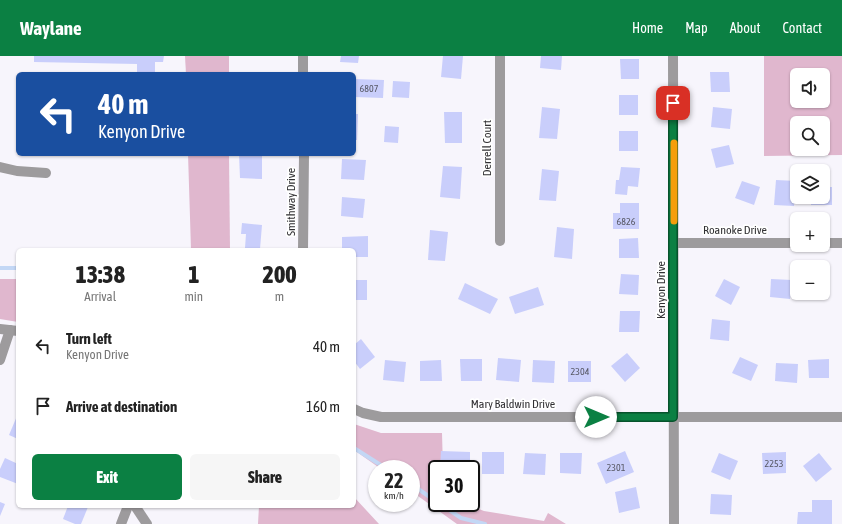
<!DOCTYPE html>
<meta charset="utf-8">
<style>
body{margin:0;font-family:"Asap Condensed",sans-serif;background:#f6f6f6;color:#222;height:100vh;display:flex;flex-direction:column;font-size:15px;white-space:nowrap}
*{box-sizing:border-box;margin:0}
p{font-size:13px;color:#767676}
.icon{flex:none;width:22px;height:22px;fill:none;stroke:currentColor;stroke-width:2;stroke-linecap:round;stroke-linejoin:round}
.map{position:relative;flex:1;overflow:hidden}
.panel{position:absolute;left:16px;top:192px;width:340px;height:260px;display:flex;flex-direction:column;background:#fff;border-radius:6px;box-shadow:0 1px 3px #0004}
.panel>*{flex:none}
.guide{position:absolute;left:16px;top:16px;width:340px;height:84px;border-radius:6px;box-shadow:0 1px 3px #0004;background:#1a4fa0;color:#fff;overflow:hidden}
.tools{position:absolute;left:790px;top:12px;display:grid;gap:8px}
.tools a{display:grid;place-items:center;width:40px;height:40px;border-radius:6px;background:#fff;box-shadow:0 1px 3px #0004;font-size:20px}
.speed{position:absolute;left:368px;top:404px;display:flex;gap:8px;font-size:20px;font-weight:700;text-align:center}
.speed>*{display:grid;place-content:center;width:52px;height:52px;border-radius:50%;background:#fff;box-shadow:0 1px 3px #0004;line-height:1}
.speed small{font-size:10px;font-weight:400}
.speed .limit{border:2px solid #111;border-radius:6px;background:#fff;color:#111}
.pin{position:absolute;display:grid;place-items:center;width:34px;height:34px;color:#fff;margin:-17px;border-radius:8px;box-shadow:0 2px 6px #0006}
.me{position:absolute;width:44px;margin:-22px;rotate:90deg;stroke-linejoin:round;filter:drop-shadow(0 0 3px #0008)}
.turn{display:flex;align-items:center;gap:14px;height:84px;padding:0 16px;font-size:18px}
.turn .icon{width:52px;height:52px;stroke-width:2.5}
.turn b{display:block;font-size:28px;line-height:34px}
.eta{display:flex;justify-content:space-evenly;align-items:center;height:68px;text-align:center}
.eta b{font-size:24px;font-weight:800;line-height:28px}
.primary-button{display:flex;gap:8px;margin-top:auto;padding:8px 16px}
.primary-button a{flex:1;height:46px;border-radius:6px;background:#0b8043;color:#fff;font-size:16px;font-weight:800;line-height:46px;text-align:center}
.primary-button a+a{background:#f6f6f6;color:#222}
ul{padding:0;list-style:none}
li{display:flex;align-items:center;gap:12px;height:60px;padding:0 16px}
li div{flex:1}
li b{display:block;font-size:15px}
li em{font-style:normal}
header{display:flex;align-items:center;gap:24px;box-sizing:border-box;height:56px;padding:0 20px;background:#0b8043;color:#fff}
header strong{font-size:19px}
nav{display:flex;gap:22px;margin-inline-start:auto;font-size:14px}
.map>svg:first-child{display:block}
</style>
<header>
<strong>Waylane</strong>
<nav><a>Home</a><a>Map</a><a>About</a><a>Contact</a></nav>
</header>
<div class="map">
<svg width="842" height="468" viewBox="0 0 842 468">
<rect width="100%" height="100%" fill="#f7f5fc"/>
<g fill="#e0b7ce" fill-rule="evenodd">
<polygon points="185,0 229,0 229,18 186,18"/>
<path d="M764,0H842V99L764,100ZM797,19H823V45H797ZM797,67H823V93H797Z"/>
<polygon points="188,98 229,98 230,194 191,194"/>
<polygon points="0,223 18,223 18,266 0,263"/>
<polygon points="354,368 381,377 442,377 443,413 437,413 437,447 464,447 484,455 544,465 548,457 566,468 457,468 411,435 411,413 381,413 354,394"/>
<polygon points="354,441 379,468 258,468 259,450 354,450"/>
</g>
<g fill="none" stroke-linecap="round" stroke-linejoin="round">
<g stroke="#c3d7f5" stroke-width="4">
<polyline points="0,212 18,212"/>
<polyline points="354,392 387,413"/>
<polyline points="411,428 437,446"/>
<polyline points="439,447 461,462 485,468"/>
</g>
</g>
<g fill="#c9cefb">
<polygon points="34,0 164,0 163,6 155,6 155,18 137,18 137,8 34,6"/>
<polygon points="341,0 359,0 358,7 340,6"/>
<polygon points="443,0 463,0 461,23 441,21"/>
<polygon points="541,0 562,0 561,14 540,12"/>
<polygon points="620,3 639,3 639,23 621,23"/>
<polygon points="710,16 729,16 730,36 711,36"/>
<polygon points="354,23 384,24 383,42 354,41"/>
<polygon points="393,25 410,26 409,42 392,41"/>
<rect x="619" y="39" width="19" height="20"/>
<polygon points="542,51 560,53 557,83 539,82"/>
<polygon points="713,51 732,53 730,73 711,71"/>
<polygon points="444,56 462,56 462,87 445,87"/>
<polygon points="354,58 358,58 357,84 354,84"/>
<polygon points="385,70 399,71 398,87 384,86"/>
<rect x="619" y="75" width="19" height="20"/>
<polygon points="729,89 734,108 716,112 711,93"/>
<polygon points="239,98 262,98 262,123 240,122"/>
<polygon points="342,103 366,104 364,124 341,123"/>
<polygon points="443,110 462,111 460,143 440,141"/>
<polygon points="621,111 640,112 638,131 628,130 627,139 615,138 616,124 619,124"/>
<polygon points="542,113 559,115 556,145 539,144"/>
<polygon points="776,124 797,125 794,150 774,149"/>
<polygon points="742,125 760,131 754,149 735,142"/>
<polygon points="823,131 832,131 832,149 811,149 811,141 823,141"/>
<polygon points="342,141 365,143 363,162 341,160"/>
<polygon points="620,147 639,147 639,173 613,173 613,157 620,157"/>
<polygon points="242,167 262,169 260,193 245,192 246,178 241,178"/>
<polygon points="557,171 574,173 572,203 554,201"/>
<polygon points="430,174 448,176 445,205 428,204"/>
<polygon points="368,180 368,201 354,201 354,194 342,194 342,181"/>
<polygon points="638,182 639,202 619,202 619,183"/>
<polygon points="621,218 639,219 638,239 619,238"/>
<polygon points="724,223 740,231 731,249 715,240"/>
<polygon points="771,223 792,224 790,243 770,241"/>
<rect x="354" y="224" width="13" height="20"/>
<polygon points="823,224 828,224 828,242 808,242 808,237 823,237"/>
<polygon points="465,227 498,243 490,258 458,243"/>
<polygon points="538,231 544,249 515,258 509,241"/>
<polygon points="620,255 640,255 639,276 619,276"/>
<polygon points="712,263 730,265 729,285 710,283"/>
<polygon points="361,283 375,301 360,313 354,305 354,289"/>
<polygon points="627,297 640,312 625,326 611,310"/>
<polygon points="740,301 758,309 751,325 732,317"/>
<polygon points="498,302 521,304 519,326 496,324"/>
<polygon points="460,303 482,303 482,325 461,325"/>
<polygon points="829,303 829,322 809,322 808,304"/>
<polygon points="385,304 406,306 404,326 383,324"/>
<polygon points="441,304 442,325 420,325 420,305"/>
<polygon points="533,304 555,305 554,327 532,326"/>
<rect x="568" y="305" width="23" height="21"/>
<polygon points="776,307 798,308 797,327 775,325"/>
<polygon points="17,360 18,360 18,383 9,379"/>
<polygon points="441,395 470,396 470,413 440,413"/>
<polygon points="625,395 634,416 606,428 597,407"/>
<rect x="482" y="396" width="22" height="22"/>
<polygon points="786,396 786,417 763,418 762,397"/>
<polygon points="525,397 546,398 545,419 523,418"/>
<polygon points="560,397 582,397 581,418 560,417"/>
<polygon points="719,397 738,405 730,424 711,416"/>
<polygon points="819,397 832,413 816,426 803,410"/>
<polygon points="5,402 18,408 18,428 0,421 0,413"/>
<polygon points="636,431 640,452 619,457 615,436"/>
<polygon points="711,438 732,439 731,459 710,458"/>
<polygon points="812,444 832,444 832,468 797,468 798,456 812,456"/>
<polygon points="0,446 5,448 0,460"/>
<polygon points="68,450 88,451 81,468 75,468 63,463"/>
</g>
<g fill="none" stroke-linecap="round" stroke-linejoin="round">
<g stroke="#9d9b9d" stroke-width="10">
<polyline points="303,0 303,18"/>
<polyline points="500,0 500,185"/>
<polyline points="673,0 674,468"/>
<polyline points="0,111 17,115 46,117"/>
<polyline points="674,187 797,187"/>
<polyline points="823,187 842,187"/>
<polyline points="303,194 304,98"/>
<polyline points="0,273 18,275"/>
<polyline points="0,304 10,274"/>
<polyline points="354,353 363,357 381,361 842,361"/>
<polyline points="135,450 147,468"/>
<polyline points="121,468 128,450"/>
</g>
</g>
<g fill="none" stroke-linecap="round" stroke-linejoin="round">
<defs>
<polyline id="route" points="596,361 673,361 673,47"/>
</defs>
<use href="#route" stroke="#07532c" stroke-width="10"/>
<use href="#route" stroke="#0b8043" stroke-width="7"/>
<polyline stroke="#f59e0b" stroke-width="7" points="674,87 674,165"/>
</g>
<g text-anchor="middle" stroke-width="3.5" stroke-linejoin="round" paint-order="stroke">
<g font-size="10" fill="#575865">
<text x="369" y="36">6807</text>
<text x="626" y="169">6826</text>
<text x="580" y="319">2304</text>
<text x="774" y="411">2253</text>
<text x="616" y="415">2301</text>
</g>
<g font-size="12" fill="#313033" stroke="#fff">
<text transform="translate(487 92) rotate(-90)" y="4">Derrell Court</text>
<text transform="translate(291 146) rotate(-90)" y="4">Smithway Drive</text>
<text x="735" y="178">Roanoke Drive</text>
<text transform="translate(661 234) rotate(-90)" y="4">Kenyon Drive</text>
<text x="513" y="352">Mary Baldwin Drive</text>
</g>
</g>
</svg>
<div class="tools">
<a><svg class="icon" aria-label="sound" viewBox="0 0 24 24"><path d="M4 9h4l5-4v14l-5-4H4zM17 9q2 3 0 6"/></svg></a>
<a><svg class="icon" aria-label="search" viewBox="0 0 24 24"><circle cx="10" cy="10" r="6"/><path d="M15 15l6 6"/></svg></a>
<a><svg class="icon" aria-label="layers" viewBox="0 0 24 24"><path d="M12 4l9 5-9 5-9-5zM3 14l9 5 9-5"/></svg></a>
<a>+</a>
<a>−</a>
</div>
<div class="speed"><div>22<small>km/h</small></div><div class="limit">30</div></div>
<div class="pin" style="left:673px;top:47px;background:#d93025"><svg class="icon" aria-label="arrive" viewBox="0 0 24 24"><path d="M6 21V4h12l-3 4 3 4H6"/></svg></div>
<svg class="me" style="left:596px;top:361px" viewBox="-20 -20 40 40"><circle r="19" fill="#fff"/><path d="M0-13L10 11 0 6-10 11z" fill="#0b8043"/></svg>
<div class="guide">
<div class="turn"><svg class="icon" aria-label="left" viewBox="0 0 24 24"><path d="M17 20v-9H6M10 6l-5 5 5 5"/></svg><div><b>40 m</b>Kenyon Drive</div></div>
</div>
<section class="panel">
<div class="eta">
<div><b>13:38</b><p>Arrival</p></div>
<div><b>1</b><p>min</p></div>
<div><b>200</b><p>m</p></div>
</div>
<ul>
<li><svg class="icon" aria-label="left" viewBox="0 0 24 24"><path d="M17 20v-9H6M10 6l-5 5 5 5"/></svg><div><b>Turn left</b><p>Kenyon Drive</p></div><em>40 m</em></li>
<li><svg class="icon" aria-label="arrive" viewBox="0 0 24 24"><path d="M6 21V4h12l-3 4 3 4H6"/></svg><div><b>Arrive at destination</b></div><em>160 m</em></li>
</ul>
<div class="primary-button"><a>Exit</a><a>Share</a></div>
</section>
</div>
